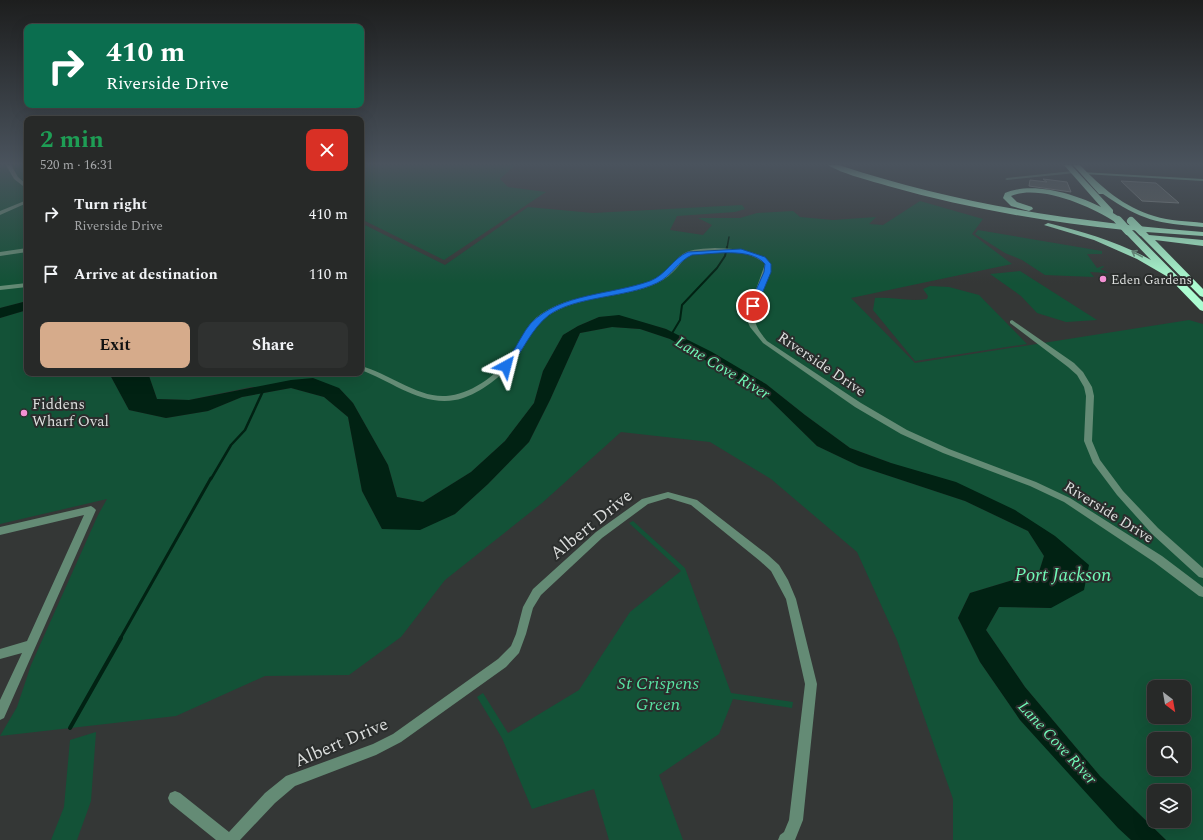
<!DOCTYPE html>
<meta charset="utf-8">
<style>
body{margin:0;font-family:Spectral,serif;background:#2f3130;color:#f1f3f6;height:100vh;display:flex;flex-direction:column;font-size:15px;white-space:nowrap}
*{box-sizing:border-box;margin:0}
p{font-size:13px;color:#a4a6a8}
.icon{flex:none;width:22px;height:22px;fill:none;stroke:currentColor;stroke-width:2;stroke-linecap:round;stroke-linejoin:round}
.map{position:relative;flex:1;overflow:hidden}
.drawer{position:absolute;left:24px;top:116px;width:340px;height:260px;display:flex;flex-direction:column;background:#272928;border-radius:8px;box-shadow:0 4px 16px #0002,0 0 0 1px #434545}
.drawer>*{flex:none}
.banner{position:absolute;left:24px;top:24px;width:340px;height:84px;border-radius:8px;box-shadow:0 4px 16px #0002,0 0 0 1px #434545;background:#0b6e4f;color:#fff;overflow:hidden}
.needle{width:26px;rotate:149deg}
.tools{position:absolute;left:1147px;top:680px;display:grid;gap:8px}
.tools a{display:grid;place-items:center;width:44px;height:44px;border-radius:8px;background:#272928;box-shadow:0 4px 16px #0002,0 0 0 1px #434545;font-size:20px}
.pin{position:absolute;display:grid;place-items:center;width:34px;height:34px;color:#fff;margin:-17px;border:2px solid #fff;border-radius:50%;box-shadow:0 1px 4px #0007}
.me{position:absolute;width:44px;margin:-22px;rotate:38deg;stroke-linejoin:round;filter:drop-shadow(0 0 3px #0008)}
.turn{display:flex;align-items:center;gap:14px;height:84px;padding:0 16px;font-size:18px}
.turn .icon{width:52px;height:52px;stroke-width:2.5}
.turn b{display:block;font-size:28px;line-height:34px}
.round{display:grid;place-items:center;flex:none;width:42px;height:42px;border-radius:8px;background:#2f3130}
.headline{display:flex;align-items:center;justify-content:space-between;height:68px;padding:0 16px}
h1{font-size:24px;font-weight:700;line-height:30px;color:#1e9e55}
.action{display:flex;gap:8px;margin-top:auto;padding:8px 16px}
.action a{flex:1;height:46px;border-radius:8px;background:#d6ab8b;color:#111;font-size:16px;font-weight:700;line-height:46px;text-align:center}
.action a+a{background:#2f3130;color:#f1f3f6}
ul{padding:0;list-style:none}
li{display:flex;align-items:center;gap:12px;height:60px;padding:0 16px}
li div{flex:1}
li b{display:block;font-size:15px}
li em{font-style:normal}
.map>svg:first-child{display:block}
</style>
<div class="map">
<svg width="1203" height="840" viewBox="0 0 1203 840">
<rect width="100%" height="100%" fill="#343736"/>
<g fill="#135237" fill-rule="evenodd">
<polygon points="0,165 27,165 27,301 0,308"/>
<polygon points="361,165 515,165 500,179 508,187 546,192 444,260 361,219"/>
<path d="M920,201L983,219L972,234L1012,264L851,298L915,363L1189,320L1203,324V840H1166L1100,776L1025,687L986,630L999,607L1051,608L1055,536L891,463L850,448L805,415L766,384L666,329L619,316L599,317L578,326L563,335L543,371L534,403L505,441L471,472L423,502L397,497L388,465L353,403L339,388L251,387L189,400L157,399L148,373H361V223L445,265L528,207L593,213L742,205L745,209L735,212L677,216L670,230L703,235L712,225L698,218H740L757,213L793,211L800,217L833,220L876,217L869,224L883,225ZM1154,687H1184V717H1154ZM1154,739H1184V769H1154ZM1154,791H1184V821H1154Z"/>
<polygon points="978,230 1102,251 1102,254 1087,254 1097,268 1103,266 1104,267 1100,269 1109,273 1090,272 1094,277 1045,275 1022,260 1005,253 975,234"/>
<polygon points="1020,271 1097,320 1066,322 1037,313 1021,296 990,274"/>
<path d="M930,286L949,287L979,295L1027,344L915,361L873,310L875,298C893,297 909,302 927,299L928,296L923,289Z"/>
<polygon points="27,310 27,373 109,373 129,410 166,418 208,411 242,397 291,388 324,397 348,417 362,491 382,529 420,529 455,514 488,484 529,442 550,400 580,333 612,327 640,329 670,339 767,397 817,446 859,466 965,501 1028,531 1044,556 1039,572 970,593 958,618 980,662 1020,720 1131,840 953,840 953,799 897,640 857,552 771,479 710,442 621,432 542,503 445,580 401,637 349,675 265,676 176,716 0,736 17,707 31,665 98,515 107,499 0,524 0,318"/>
<polygon points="633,521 685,568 731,693 793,702 792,708 733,699 719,734 659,775 683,840 609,840 594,789 532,809 502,738 477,697 483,693 508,733 579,690 630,612 681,571 629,523"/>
<polygon points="96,732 91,801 77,840 51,840 64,807 70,740"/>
</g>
<g fill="#012213">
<polygon points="27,301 27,310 0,318 0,308"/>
<polygon points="619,315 666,329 712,352 766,384 805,415 850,448 891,463 956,482 1015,510 1055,536 1089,565 1084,590 1051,608 999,607 986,630 1025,687 1100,776 1166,840 1131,840 1118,828 1020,720 980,662 958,618 970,593 1039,572 1044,556 1028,531 965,501 859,466 817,446 767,397 670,339 640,329 612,327 580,333 550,400 529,442 488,484 455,514 420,530 382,529 362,491 348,417 324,397 291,388 242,397 208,411 166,418 129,410 109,373 148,373 157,399 189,400 291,380 313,378 339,388 353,403 388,465 397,497 423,502 471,472 505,441 534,403 543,371 563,335 578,326 599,317"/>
</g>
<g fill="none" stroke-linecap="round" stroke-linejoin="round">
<polyline stroke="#012213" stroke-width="1.5" points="727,248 729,237"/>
<polyline stroke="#012213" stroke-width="2" points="671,335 680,320 682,305 717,268 725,256 727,247"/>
<polyline stroke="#012213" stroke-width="2.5" points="211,479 231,445 245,430 263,391"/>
<polyline stroke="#012213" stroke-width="3" points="120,639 211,478"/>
<polyline stroke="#012213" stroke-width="4" points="70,728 121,638"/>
</g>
<g fill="#5d605e" stroke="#8d918f">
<polygon points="1043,179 1067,182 1071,192 1029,186 1030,180 1047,182"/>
<polygon points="1121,181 1156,183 1179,203 1142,201"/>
</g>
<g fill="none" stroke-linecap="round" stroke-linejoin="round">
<g fill="#648b75" fill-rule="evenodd">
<polygon points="6,165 11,165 18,177 27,185 27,189 14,179"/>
<polygon points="1073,171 1075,171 1075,173 1007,180 1005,179 1007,178"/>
<polygon points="27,200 27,203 0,215 0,211"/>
<polygon points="27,248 27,252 0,256 0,252"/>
<path d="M715,248C734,249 758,249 771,264L754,312C754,325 759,331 767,341L861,403L907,430L949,449L1036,482L1070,498L1162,556L1203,587V597L1199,596L1154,562L1064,502L1030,486L943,453L901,434L855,407L763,343L750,327L747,320L748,312L765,264C749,249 716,249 695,253C684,256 681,265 673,272C667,278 660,282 653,285C618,299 578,295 546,317C532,326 527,343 518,356C506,374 476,397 455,400C421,406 391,381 361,370V366C388,373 418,398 446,396C470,395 497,375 511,356C521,342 526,324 541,314C573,292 613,297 648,282C657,279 667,273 673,266C676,262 678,257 683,254C692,248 705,249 715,248Z"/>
<polygon points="27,283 27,287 0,290 0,286"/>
<polygon points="1012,320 1074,363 1083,372 1092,387 1094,396 1092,441 1100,460 1123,491 1158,528 1203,568 1203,578 1199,577 1152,534 1117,495 1093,463 1084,441 1086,396 1084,387 1077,375 1068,367 1010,323 1010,321"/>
<polygon points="668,492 697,500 768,555 779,565 788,580 796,599 817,684 803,820 795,840 778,840 780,835 784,832 789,820 805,684 786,599 771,571 760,561 691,505 668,498 648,504 602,538 541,595 533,608 526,634 519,653 506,667 401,742 376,755 295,786 275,803 240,840 216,840 170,803 168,798 170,793 175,791 180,793 229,832 265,793 286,776 373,744 393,734 498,659 511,646 516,634 523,607 533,589 596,532 642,499"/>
<polygon points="91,506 94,508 96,510 4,718 0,720 0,700 22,653 0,659 0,649 27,641 84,515 0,535 0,527"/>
</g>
<polygon fill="#7abb98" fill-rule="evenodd" points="1082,172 1203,179 1203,181 1084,174 1082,173"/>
<g fill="#acfcd1" fill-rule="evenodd">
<path d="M828,165H839C958,205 1079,222 1203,232V236L1146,232L1149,235L1203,240V246L1155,240L1203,289V297L1200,296L1139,234V231L1132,230L1203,302V311L1200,310L1168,277L1137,259L1094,240L1044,225L1048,223C1084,232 1119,242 1151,260L1125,233V230C1045,222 966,208 888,186C872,181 842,174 828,165Z"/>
<path d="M1064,165H1071L1113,210V213L1121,218V222H1115C1091,206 1039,184 1011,196L1017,202L1032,207L1033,209L1029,211L1011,206L1003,198L1005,193C1033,181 1075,194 1101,207Z"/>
<path d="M1073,165H1080C1100,186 1125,208 1154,216C1170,221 1187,221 1203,223V227C1157,223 1142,221 1103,194H1099Z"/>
</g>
<g stroke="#acfcd1" stroke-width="8">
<polyline points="1118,220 1128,231"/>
<polyline points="1131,221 1142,232"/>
</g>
</g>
<defs><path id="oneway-shaft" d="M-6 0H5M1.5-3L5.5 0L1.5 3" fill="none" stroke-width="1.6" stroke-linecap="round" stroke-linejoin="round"/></defs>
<use stroke="#6b947e" href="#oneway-shaft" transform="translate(1137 254) rotate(-151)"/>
<linearGradient id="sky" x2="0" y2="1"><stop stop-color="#1d1e1e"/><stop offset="0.58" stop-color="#4a535d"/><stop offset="1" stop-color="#4a535d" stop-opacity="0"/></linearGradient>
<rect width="1203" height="283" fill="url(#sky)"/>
<path fill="#1a73e8" stroke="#114b97" d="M741,249L765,257L771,264V272L756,308L749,306L764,272L765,264C751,247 712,254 692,255C678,261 672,276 657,283C625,298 576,296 549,315C531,329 523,351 509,368H503L502,366C505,362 509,359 511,354C518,345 523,332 531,323C561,293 611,295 650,281C666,275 673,258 688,252Z"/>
<g fill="#f491d4" stroke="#2a2d2c" stroke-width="1.5">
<circle cx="1103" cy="279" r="4"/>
<circle cx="24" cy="413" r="4"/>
</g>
<g text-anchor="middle" stroke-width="4" stroke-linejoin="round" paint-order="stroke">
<g font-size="13" fill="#dbdddc" stroke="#2a2d2c" text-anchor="start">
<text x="1111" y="284">Eden Gardens</text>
</g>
<g font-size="15" fill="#dbdddc" stroke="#2a2d2c">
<text transform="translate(822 364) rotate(34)" y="5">Riverside Drive</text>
<text transform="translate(1109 512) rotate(32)" y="5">Riverside Drive</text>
</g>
<g font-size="15" fill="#dbdddc" stroke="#2a2d2c" text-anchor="start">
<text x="32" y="409">Fiddens<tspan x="32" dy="17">Wharf Oval</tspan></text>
</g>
<g font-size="16" font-style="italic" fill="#71fab8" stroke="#2a2d2c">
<text transform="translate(723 367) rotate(31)" y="6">Lane Cove River</text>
<text transform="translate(1058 742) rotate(47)" y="6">Lane Cove River</text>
</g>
<g font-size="18" fill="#dbdddc" stroke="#2a2d2c">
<text transform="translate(591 524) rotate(-39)" y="6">Albert Drive</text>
<text transform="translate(341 742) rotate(-23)" y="6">Albert Drive</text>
</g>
<g font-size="18" font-style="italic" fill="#58e3a3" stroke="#2a2d2c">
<text x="658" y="689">St Crispens<tspan x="658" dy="21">Green</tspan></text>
</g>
<g font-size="19" font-style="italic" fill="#71fab8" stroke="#2a2d2c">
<text x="1063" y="581">Port Jackson</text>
</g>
</g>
</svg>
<div class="tools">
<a><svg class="needle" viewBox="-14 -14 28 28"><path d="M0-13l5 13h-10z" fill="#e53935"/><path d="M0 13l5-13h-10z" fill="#a4a6a8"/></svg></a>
<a><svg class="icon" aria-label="search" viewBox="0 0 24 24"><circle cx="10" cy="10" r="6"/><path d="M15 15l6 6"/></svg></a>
<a><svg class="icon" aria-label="layers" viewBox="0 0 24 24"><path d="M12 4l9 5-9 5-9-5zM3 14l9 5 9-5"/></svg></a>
</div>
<div class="pin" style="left:753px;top:306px;background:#d93025"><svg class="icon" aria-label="arrive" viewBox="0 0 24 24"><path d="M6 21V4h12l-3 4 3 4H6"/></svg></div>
<svg class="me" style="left:506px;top:366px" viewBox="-20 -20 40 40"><path d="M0-17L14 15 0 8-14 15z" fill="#1a73e8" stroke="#fff" stroke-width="4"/></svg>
<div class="banner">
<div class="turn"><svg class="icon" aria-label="right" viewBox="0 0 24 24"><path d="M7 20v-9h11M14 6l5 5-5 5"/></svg><div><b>410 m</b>Riverside Drive</div></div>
</div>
<section class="drawer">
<div class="headline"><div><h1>2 min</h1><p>520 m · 16:31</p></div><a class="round" style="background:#d93025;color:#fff"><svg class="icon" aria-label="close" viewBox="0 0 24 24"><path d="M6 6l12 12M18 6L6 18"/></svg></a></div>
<ul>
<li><svg class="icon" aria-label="right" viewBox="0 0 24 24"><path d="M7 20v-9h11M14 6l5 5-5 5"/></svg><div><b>Turn right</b><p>Riverside Drive</p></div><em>410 m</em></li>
<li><svg class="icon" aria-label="arrive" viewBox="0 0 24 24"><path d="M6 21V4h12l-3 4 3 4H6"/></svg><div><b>Arrive at destination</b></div><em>110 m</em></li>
</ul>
<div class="action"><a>Exit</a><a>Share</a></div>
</section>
</div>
